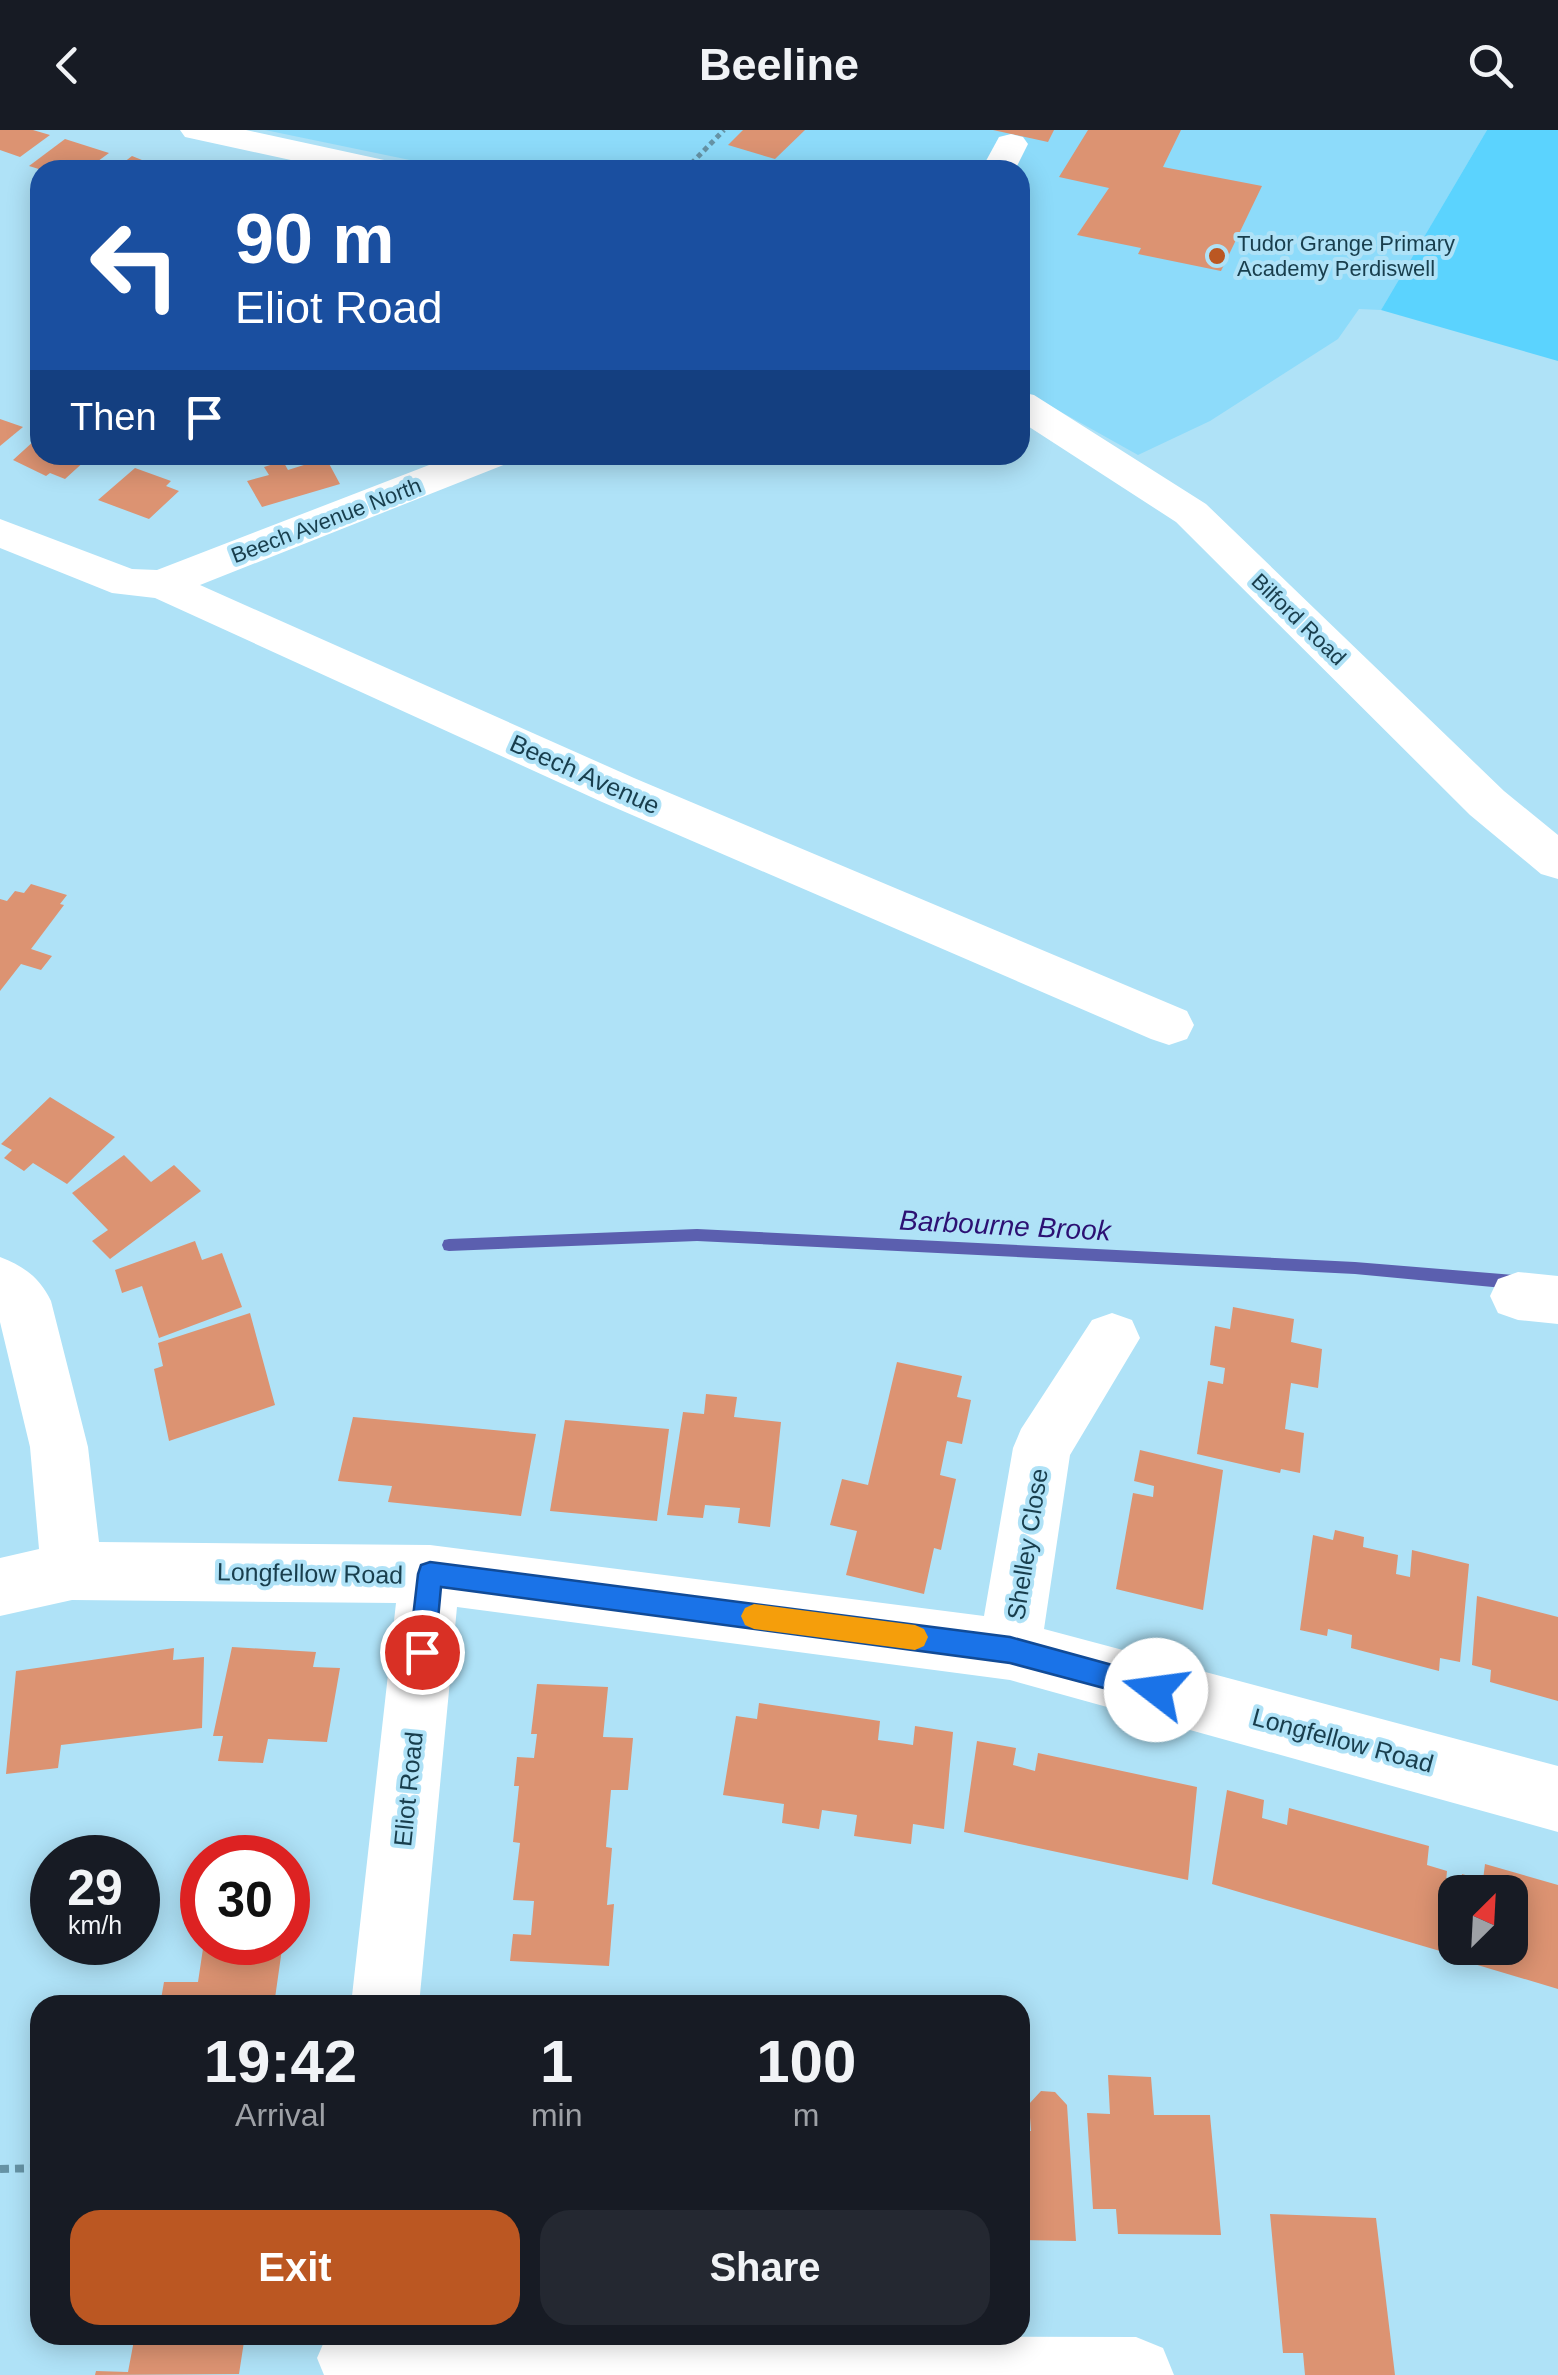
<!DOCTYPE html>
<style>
body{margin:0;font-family:Arial,sans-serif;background:#242831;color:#f1f3f6;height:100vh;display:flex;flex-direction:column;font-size:38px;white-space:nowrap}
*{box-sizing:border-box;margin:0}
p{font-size:32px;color:#9ea1a6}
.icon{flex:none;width:55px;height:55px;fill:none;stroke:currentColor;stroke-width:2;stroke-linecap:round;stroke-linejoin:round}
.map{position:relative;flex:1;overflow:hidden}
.panel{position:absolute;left:30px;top:1865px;width:1000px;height:350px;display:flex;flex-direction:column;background:#171b24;border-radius:30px;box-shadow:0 5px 25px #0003}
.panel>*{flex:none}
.top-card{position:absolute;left:30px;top:30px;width:1000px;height:305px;border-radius:30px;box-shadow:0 5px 25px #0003;background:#1a4fa0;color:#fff;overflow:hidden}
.needle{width:65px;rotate:24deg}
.fabs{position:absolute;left:1438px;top:1745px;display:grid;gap:20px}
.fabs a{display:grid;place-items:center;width:90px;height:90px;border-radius:20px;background:#171b24;box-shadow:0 5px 25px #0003;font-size:50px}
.speed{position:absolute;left:30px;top:1705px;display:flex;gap:20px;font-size:50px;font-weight:700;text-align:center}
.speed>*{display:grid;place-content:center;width:130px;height:130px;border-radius:50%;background:#171b24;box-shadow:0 5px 25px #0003;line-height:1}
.speed small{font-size:25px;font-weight:400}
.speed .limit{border:15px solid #d22;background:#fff;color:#111}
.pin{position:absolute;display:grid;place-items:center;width:85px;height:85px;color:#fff;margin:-42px;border:5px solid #fff;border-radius:50%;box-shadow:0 2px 10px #0007}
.me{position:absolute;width:110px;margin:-55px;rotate:285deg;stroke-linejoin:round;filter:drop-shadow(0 0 8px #0008)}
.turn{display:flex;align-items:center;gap:35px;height:210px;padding:0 40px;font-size:45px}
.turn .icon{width:130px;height:130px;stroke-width:2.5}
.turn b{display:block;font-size:70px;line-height:85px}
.then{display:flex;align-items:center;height:95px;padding:0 40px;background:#0003;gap:20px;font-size:38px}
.eta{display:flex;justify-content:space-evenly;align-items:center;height:170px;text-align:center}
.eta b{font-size:60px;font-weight:700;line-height:70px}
.action{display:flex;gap:20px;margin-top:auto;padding:20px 40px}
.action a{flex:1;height:115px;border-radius:30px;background:#bb5722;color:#fff;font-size:40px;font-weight:700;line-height:115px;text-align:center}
.action a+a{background:#242831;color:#f1f3f6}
header{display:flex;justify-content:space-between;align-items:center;height:130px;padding:0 40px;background:#171b24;font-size:45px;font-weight:700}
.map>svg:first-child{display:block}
</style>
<header><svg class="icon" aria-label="back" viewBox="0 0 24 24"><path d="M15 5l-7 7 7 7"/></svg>Beeline<svg class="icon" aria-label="search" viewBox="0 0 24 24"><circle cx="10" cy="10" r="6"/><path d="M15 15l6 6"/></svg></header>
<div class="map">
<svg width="1558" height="2245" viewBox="0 0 1558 2245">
<rect width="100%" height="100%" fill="#afe2f7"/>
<polygon fill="#8ddbfa" points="265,0 1487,0 1381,180 1359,179 1338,209 1210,291 1138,325 1020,259 1020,40 458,40"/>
<polygon fill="#5bd3fe" points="1487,0 1558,0 1558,231 1381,180"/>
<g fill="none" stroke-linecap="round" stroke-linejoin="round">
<polygon fill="#5b5faf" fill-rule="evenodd" points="697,1099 1355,1132 1514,1145 1519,1147 1522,1152 1519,1157 1514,1159 1355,1144 697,1111 449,1121 444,1120 442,1115 444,1110 449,1109"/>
</g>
<g fill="#dc9372">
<polygon points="0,0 33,0 50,5 20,27 0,20"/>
<polygon points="743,0 805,0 775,29 728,15"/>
<polygon points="993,0 1054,0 1048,12"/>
<polygon points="1088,0 1181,0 1163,37 1262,56 1221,141 1138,124 1141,118 1077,105 1109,58 1059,47"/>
<polygon points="65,9 109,23 86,40 42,40 29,36"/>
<polygon points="132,26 167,40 90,40 102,31 119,36"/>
<polygon points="0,289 23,297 0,316"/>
<polygon points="35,310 40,312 40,325 76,325 87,329 65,349 50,343 46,346 13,330"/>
<polygon points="326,328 340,354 262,377 247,351 269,345 264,337 283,331 288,340"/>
<polygon points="135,338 171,351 166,356 179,361 149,389 98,370"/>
<polygon points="31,754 67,765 60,774 64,775 31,819 52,826 41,840 21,834 0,861 0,769 7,771 15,761 24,763"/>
<polygon points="50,967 115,1007 67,1054 33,1033 24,1041 4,1028 12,1020 1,1014"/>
<polygon points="124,1025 151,1052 174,1035 201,1061 110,1129 92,1111 108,1100 72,1063"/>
<polygon points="195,1111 202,1130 222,1123 242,1177 159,1208 142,1156 122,1163 115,1140"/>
<polygon points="1233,1177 1294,1189 1291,1212 1322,1219 1318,1258 1291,1253 1285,1299 1304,1303 1300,1343 1281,1339 1280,1343 1197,1324 1208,1251 1223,1254 1225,1238 1210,1235 1215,1196 1230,1199"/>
<polygon points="250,1183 275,1275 169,1311 154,1239 163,1236 158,1213"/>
<polygon points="897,1232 962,1246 957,1267 971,1270 962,1314 947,1311 940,1345 956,1349 941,1420 934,1418 924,1464 846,1445 857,1401 830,1395 842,1349 868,1355"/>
<polygon points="706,1264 737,1267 734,1287 781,1292 770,1397 738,1393 740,1378 705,1375 703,1388 667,1385 683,1282 704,1284"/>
<polygon points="353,1287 536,1304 521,1386 388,1372 392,1356 338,1351"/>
<polygon points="565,1290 669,1299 657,1391 550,1381"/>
<polygon points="1140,1320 1223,1340 1203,1480 1116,1459 1133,1363 1153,1367 1154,1356 1134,1351"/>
<polygon points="1335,1400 1364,1407 1363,1417 1398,1425 1396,1444 1410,1447 1412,1420 1469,1434 1460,1532 1440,1528 1439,1541 1351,1518 1352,1505 1328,1499 1327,1506 1300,1500 1313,1405 1333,1410"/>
<polygon points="1477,1466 1558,1487 1558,1571 1490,1552 1491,1540 1472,1535"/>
<polygon points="232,1517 316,1522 313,1537 340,1538 327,1612 268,1609 263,1633 218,1631 223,1606 213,1606"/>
<polygon points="174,1518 173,1530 204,1527 202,1598 61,1615 58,1638 6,1644 16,1541"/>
<polygon points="537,1554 608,1557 603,1607 633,1608 628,1660 611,1660 606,1717 612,1718 607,1775 614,1774 609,1836 510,1831 513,1804 531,1805 534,1771 513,1770 520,1713 513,1712 519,1656 514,1656 517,1627 534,1628 537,1604 531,1604"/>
<polygon points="759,1573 880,1591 878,1610 900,1613 913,1615 915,1596 953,1602 944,1699 913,1694 911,1714 854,1706 857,1685 822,1680 819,1699 782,1693 784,1674 723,1665 736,1586 757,1589"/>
<polygon points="977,1611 1016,1618 1013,1635 1035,1641 1038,1623 1197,1657 1188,1750 964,1702"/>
<polygon points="1227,1660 1264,1670 1262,1688 1287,1695 1289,1678 1429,1716 1427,1735 1447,1741 1440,1821 1212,1754"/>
<polygon points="194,1733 202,1733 202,1794 184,1794"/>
<polygon points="1485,1734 1558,1755 1558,1859 1454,1828 1455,1818 1510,1818 1510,1762 1460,1762 1462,1744 1483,1750"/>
<polygon points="204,1812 283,1812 274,1875 160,1875 164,1852 198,1852"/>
<polygon points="1108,1945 1151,1947 1154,1985 1210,1985 1221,2105 1118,2104 1116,2079 1093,2079 1087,1983 1110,1984"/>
<polygon points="1041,1961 1055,1962 1067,1975 1076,2111 1020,2110 1020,2001 1031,2001 1029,1974"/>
<polygon points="1270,2084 1376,2088 1395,2245 1305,2245 1303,2223 1283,2223"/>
<polygon points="135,2205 245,2205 239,2244 95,2245 96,2241 128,2242"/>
</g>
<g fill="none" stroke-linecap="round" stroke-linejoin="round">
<polyline stroke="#6693a5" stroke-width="5" stroke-dasharray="5 4" stroke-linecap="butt" points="685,40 724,0"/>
<polyline stroke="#6693a5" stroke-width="8" stroke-dasharray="9 6" stroke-linecap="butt" points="0,2039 40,2038"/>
<g fill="#fff" fill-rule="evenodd">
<polygon points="1011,4 1023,7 1028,14 1015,40 981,40 999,7"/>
<polygon points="455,325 512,325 506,334 200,455 634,648 1187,881 1194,895 1187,909 1169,915 1151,909 602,672 155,468 112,463 0,418 0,389 132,439 157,440"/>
<path d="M0,1127C24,1136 40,1148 51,1171L88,1317L99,1412L430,1415L984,1486L1013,1318L1021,1299L1092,1190L1112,1183L1132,1190L1140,1208L1070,1325L1044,1499L1558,1636V1702L1010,1550L457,1477L419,1875H351L396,1473L72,1470L0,1486V1428L39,1419L30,1317L0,1192Z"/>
<polygon points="1518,1142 1558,1146 1558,1194 1518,1190 1498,1183 1490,1166 1498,1149"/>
<polygon points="327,2205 1136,2207 1163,2218 1174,2245 324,2245 317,2228"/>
</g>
<g fill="#fff" fill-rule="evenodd">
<polygon points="180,0 246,0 398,33 403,40 337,40 185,7"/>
<polygon points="1020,262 1034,265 1206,374 1504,661 1558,705 1558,749 1541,744 1470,685 1176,392 1020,291"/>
</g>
</g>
<polygon fill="#1a73e8" stroke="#114b97" stroke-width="2.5" points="430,1432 1010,1507 1156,1547 1165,1550 1169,1560 1165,1569 1156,1572 1010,1533 441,1457 435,1522 431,1531 422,1535 413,1531 409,1522 418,1444 421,1435"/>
<polygon fill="#f59e0b" points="754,1474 915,1495 924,1499 928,1507 924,1516 915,1520 754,1499 745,1495 741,1486 745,1478"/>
<circle fill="#bb5722" stroke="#afe2f7" stroke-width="4" cx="1217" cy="126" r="10"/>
<g text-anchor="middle" stroke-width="8" stroke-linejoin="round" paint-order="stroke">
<g font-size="22" fill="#183e4d" stroke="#afe2f7" text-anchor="start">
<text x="1237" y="121">Tudor Grange Primary<tspan x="1237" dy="25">Academy Perdiswell</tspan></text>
</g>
<g font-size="22" fill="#183e4d" stroke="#afe2f7">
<text transform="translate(326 390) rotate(-21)" y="8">Beech Avenue North</text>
<text transform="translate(1299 489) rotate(44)" y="8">Bilford Road</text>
</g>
<g font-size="25" fill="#183e4d" stroke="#afe2f7">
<text transform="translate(585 644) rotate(24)" y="9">Beech Avenue</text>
<text transform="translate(1027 1414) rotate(-81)" y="9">Shelley Close</text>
<text transform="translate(310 1443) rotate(1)" y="9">Longfellow Road</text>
<text transform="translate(1343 1610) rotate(15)" y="9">Longfellow Road</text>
<text transform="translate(408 1659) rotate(-84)" y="9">Eliot Road</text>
</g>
<g font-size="28" font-style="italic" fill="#2c1073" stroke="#afe2f7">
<text transform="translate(1005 1095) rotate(3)" y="10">Barbourne Brook</text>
</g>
</g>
</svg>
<div class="fabs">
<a><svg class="needle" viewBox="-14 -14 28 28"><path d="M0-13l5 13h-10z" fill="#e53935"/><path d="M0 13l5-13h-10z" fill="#9ea1a6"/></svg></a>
</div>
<div class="speed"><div>29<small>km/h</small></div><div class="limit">30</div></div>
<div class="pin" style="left:422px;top:1522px;background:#d93025"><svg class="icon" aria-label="arrive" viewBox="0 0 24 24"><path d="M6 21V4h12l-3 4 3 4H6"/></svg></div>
<svg class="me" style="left:1156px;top:1560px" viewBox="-20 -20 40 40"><circle r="19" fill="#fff"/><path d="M0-13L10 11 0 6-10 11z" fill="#1a73e8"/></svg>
<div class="top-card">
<div class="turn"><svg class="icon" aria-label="left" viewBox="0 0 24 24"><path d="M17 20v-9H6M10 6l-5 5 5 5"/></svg><div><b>90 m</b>Eliot Road</div></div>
<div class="then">Then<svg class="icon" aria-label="arrive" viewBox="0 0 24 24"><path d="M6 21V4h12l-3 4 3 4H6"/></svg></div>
</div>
<section class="panel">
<div class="eta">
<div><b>19:42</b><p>Arrival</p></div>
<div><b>1</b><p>min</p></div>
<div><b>100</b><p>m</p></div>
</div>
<div class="action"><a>Exit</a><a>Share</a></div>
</section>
</div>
